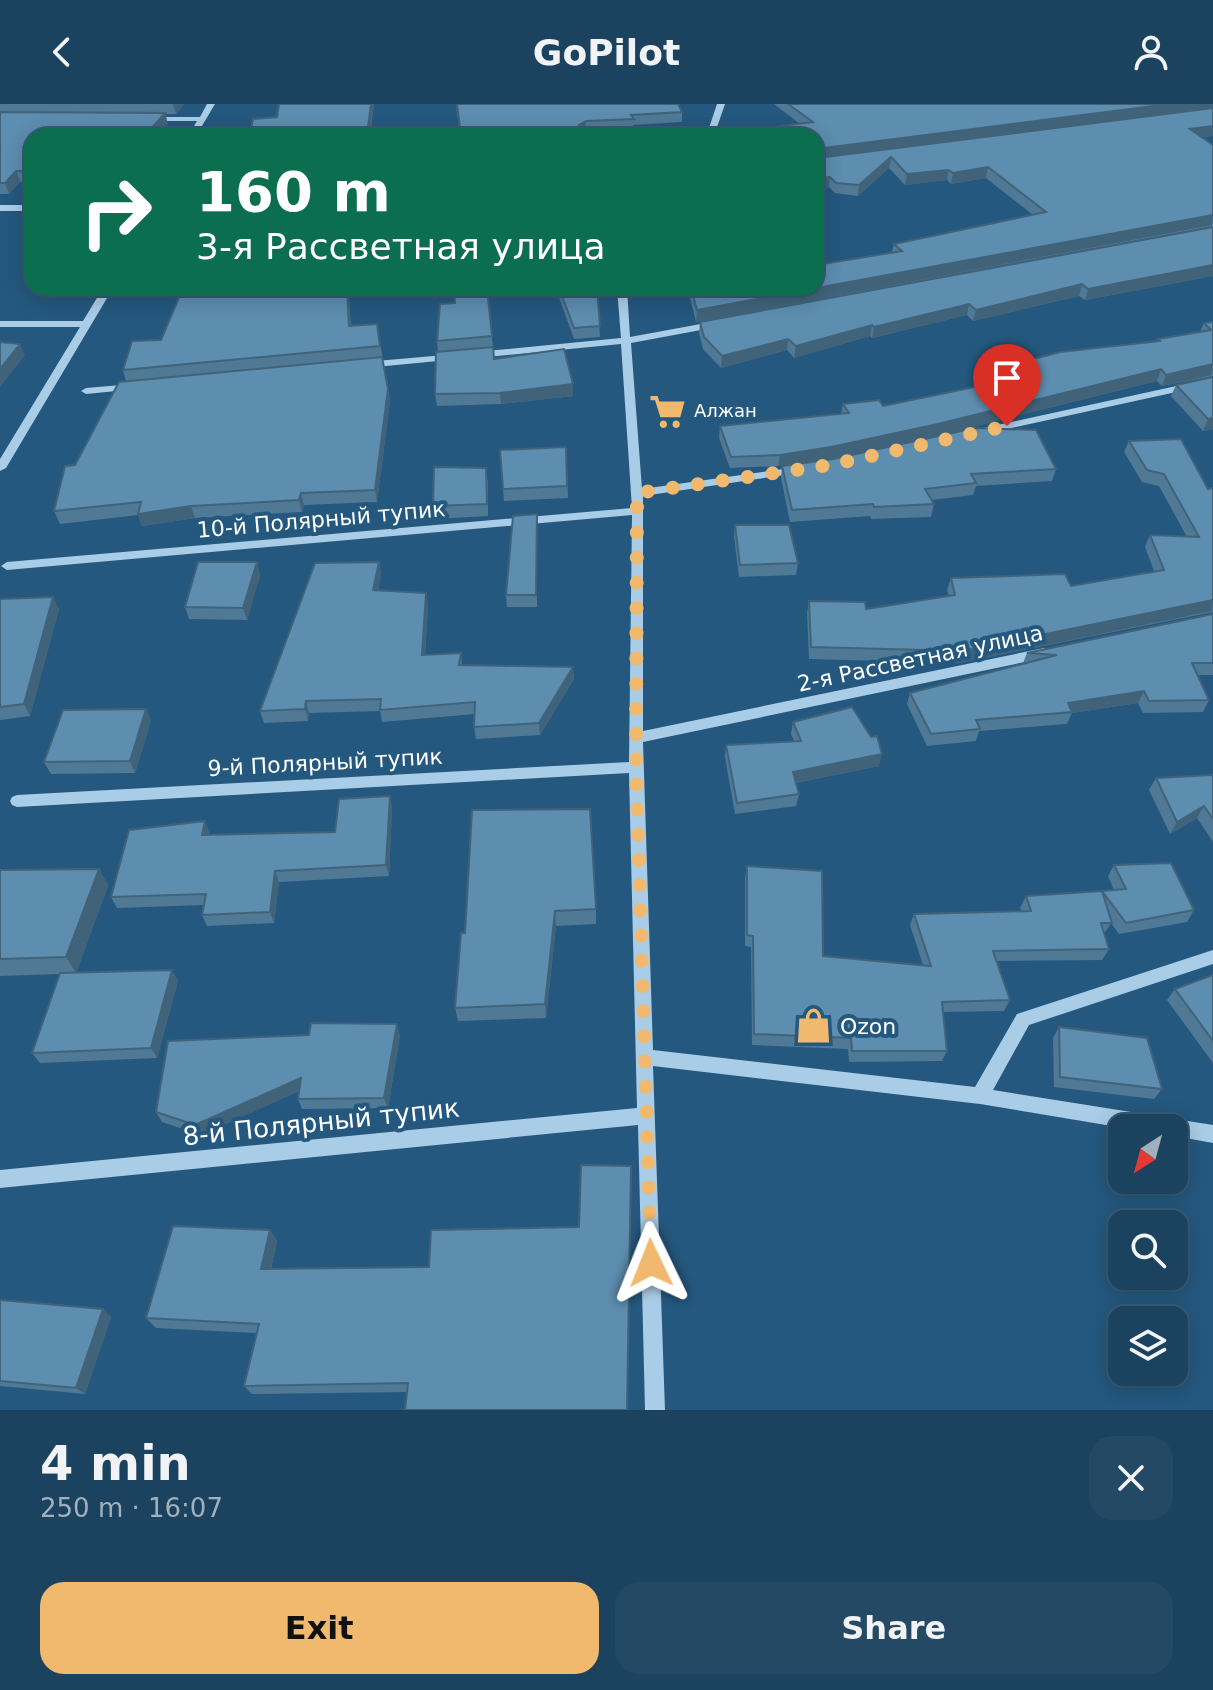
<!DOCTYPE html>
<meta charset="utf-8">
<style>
body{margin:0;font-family:"DejaVu Sans",sans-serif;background:#244964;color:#f1f3f6;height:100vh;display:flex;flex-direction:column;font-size:30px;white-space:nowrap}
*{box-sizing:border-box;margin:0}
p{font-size:26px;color:#a0b0bc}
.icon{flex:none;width:44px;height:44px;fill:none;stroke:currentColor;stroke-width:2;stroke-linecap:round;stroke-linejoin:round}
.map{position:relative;height:1306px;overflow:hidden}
.sheet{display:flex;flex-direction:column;background:#1b425e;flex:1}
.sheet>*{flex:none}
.hud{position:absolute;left:24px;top:24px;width:800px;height:168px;border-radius:24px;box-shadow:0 4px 20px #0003,0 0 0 2px #395b73;background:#0b6e4f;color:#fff;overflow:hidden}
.needle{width:52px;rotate:216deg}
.tools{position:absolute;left:1108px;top:1010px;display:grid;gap:16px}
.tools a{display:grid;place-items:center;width:80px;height:80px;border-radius:16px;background:#1b425e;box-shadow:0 4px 20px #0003,0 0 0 2px #395b73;font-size:40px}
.pin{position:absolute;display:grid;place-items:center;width:68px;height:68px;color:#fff;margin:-82px -34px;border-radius:50% 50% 50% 0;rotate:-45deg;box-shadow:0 0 8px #0007}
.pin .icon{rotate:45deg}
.me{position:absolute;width:88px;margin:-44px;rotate:358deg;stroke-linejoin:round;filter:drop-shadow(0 0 6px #0008)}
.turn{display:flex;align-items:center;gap:28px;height:168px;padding:0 40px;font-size:36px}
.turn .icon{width:104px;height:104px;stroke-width:2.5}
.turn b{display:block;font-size:56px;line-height:68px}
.round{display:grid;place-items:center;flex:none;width:84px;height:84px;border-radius:24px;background:#244964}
.overview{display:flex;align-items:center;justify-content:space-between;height:136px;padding:0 40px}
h1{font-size:48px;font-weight:700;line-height:60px}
.cta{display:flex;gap:16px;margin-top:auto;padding:16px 40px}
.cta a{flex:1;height:92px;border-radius:24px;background:#f1b96d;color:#111;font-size:32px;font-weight:700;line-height:92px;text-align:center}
.cta a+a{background:#244964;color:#f1f3f6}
header{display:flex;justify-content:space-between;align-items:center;height:104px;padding:0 40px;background:#1b425e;font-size:36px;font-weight:700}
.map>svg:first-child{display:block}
</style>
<header><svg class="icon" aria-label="back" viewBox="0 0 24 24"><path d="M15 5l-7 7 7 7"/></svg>GoPilot<svg class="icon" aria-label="person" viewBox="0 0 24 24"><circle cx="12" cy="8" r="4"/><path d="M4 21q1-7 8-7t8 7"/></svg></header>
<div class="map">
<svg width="1213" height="1306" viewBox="0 0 1213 1306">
<rect width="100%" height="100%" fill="#24587e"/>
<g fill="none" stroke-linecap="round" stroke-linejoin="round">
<g fill="#a9cde6" fill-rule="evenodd">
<polygon points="207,0 215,0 196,32 188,32 197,17 149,17 145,15 149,13 200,13"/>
<polygon points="717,0 725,0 716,26 711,32 703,32 706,29 632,32 622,30 626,28 709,24"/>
<rect x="0" y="101" width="32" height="6"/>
<polygon points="103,184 113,184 6,364 0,367 0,355 80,223 0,223 0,217 83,217"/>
<polygon points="617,184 627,184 630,233 717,217 722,220 717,223 631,239 642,385 798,363 804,366 798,369 643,392 643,627 1044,544 1050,549 1044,554 643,638 653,946 975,983 1017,910 1213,846 1213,860 1029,921 993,986 1213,1021 1213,1039 1174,1032 1174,1024 1124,1024 980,1000 653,962 665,1306 645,1306 638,1021 0,1084 0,1066 637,1004 629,669 17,703 12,701 10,697 12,693 17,691 629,658 632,411 7,466 1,462 7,458 632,404 621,240 476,254 471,251 476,248 621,234"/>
<polygon points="456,250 459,251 459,255 365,264 360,261 365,258"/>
<polygon points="1213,274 1213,280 979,331 974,328 979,325"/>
<polygon points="133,280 138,283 137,285 86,290 81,287 86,284"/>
</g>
</g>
<g fill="#507996">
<polygon points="0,0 184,0 176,10 165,10 168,20 32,32 32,78 20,78 9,90 0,90"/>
<polygon points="374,0 370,32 250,32 277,13"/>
<polygon points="456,0 682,8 682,18 633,21 633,24 460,32"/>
<polygon points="774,0 1213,0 1213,32 1202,33 1213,41 1213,122 696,218 689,189 689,184 816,184 823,160 892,148 894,140 1033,111 986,74 951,80 947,76 905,81 889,64 858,92 835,89 829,83 816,85 816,32 714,32 714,30 800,20"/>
<polygon points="1213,123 1213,172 1085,196 1079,192 973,217 967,211 872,234 870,232 794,254 787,246 721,264 703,245 699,229 700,218"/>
<polygon points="348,184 351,222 377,220 390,297 377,398 304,401 302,408 195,414 142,422 138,411 60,420 54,407 75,361 126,277 123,266 161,236"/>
<polygon points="454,184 597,184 600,233 574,235 556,185 488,189 494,255 573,292 501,300 437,302 435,290 438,248 437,237 455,199"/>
<polygon points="1213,218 1213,272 1162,282 1157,277 936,332 829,355 778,362 730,364 719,334 720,322 841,310 843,300 883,302 979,282 981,277 1023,270 1021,268 1025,257 1157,237 1158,235 1200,228 1204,219"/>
<polygon points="1213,273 1213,325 1203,327 1171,292 1176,281"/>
<polygon points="1129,337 1208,385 1213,384 1213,508 958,559 809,555 807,509 809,497 866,505 949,492 947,486 951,474 1071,482 1154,467 1145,443 1150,431 1187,433 1159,382 1142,378 1124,348"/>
<polygon points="566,343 568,394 504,397 500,346"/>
<polygon points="782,362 1056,365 1052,377 976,382 973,391 932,396 934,400 931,413 871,415 870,412 790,418 781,374"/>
<polygon points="488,376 488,412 435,415 433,402"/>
<polygon points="537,410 537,503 507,503 506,491"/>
<polygon points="735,421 798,459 796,471 739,473 734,433"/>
<polygon points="257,458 260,471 247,516 189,515 185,503"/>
<polygon points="379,458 381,470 378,487 428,501 425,551 461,549 462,561 573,563 574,575 540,631 476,635 474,623 475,610 382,618 380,607 309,609 308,617 264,619 260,607"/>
<polygon points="0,495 59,505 30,612 0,616"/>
<polygon points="1213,510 1213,571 1198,571 1209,596 1203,608 1143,609 1138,599 1072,609 1067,620 979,627 976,637 927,642 907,600 910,589 1023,559 1027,549"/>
<polygon points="146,605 151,617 135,669 51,670 44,658"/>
<polygon points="793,618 879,662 796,679 799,690 796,702 735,710 725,653 726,641 794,637 791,630"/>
<polygon points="1213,671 1213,738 1197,714 1170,730 1149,686 1156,674"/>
<polygon points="390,692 392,704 389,772 279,778 274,819 207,822 202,811 203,801 117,804 111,793 205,717 209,729 209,731 335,728"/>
<polygon points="472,706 596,805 596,820 556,822 546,914 458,917 455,904 465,829"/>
<polygon points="1114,761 1194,806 1187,818 1119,830 1111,819 1104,830 1109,845 1102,856 996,857 1010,896 1004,907 943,908 947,947 942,957 849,958 848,945 752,941 751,843 745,842 745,774 747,762 823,852 923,861 910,821 914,810 1022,808 1020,804 1026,792 1114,786 1108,772"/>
<polygon points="99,765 108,782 76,869 172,866 178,877 157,954 40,959 32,949 60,870 0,872 0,766"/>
<polygon points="1213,871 1213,959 1167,896 1175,885"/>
<polygon points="1059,923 1162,985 1154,995 1054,983 1053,934"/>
<polygon points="400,931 388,1004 302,1005 298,995 299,987 201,1031 162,1018 156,1008"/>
<polygon points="270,1126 277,1137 271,1165 627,1306 407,1288 252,1290 244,1282 257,1229 156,1224 146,1214"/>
<polygon points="0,1196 111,1213 85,1290 0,1282"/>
</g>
<g fill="#41637a">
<polygon points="173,0 184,0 176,10"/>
<polygon points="371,0 374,0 369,32 368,23"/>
<polygon points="1169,0 1213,0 1213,4 816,55 816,45"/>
<polygon points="165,9 168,20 157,32 145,32"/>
<polygon points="586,17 586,27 579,31 579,21"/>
<polygon points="1213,22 1213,32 1186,35 1190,25"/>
<polygon points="891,53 889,64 858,92 859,81"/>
<polygon points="988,63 986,74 951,80 953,69"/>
<polygon points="949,66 947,76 905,81 907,70"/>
<polygon points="16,67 20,78 9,90 5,79"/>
<polygon points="830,73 829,83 816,85 816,74"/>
<polygon points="1213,111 1212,121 696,218 697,206"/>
<polygon points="1213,161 1213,172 1085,196 1088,185"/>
<polygon points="1082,180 1079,192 973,217 976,206"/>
<polygon points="347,184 348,184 351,234 349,222"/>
<polygon points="969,200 967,211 872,234 874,223"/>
<polygon points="872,221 870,232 794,254 796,242"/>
<polygon points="788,235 787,246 721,264 722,252"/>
<polygon points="20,240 25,251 0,283 0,265"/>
<polygon points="1213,260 1212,271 1162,282 1166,271"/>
<polygon points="1161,265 1157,277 936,332 829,355 778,362 780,351"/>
<polygon points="573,280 573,292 501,300 500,289"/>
<polygon points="388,285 390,297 377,398 375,386"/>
<polygon points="1213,314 1213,325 1203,327 1208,315"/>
<polygon points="301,389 304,401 302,408 299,396"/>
<polygon points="191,402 195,414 142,422 138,410"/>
<polygon points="257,458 260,471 247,516 243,504"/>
<polygon points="379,458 381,470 376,498 373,486"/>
<polygon points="426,489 428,501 424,563 422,551"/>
<polygon points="53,493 59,505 30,612 24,600"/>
<polygon points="1213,496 1212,507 958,559 962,547"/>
<polygon points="573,563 574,575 540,631 539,619"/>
<polygon points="1144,587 1138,599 1072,609 1068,599"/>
<polygon points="306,597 309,609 308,617 305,605"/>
<polygon points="146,605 151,617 135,669 130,657"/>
<polygon points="882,650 879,662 791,680 793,668"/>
<polygon points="390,692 392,704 389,772 386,761"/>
<polygon points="1204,702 1197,714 1170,730 1177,718"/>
<polygon points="205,717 209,729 207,743 202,731"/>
<polygon points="99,765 108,782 76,869 66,853"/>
<polygon points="275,767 279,778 274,819 270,808"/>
<polygon points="555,807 556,822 546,914 545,900"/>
<polygon points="172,866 178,877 157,954 151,944"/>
<polygon points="397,920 400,931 388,1004 384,994"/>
<polygon points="301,974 306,984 201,1031 195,1021"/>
<polygon points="270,1126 277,1137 268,1176 261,1165"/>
<polygon points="103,1205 111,1213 85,1290 76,1284"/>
</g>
<g fill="#5d8daf" stroke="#41637a" stroke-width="2">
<polygon points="279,0 371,0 368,23 295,27 294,32 250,32 253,15 277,13"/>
<polygon points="457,0 678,0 682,8 631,11 634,15 586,17 579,21 582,25 639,24 644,32 461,32"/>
<polygon points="788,0 1169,0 816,45 816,32 714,32 714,30 813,18"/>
<polygon points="1213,4 1213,22 1190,25 1213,41 1213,111 697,206 691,184 816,184 816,158 820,157 823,160 902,147 894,140 1046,108 988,63 953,69 949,66 907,70 891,53 859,81 836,79 830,73 816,74 816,52 818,54"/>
<polygon points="0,8 165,9 145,32 32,32 32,67 16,67 5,79 0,79"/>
<polygon points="1213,123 1213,161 1088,185 1082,180 976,206 969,200 874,223 872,221 796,242 788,235 722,252 704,233 700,218"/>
<polygon points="183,184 347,184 349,222 377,220 380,242 123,266 132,237 161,236"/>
<polygon points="454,184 487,184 492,232 437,237 440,200 455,199"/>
<polygon points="559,184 597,184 600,222 574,224"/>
<polygon points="1213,218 1213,260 1166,271 1161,265 938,320 831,343 780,351 731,353 720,322 849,309 843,300 879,296 883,302 984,281 981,277 1036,267 1025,257 1060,248 1160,237 1158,235 1211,226 1204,219"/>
<polygon points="0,238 20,240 0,265"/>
<polygon points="493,243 494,255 564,245 573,280 500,289 435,290 436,248"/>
<polygon points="382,253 388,285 375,386 301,389 299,396 191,402 138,410 141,398 54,407 65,362 75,361 119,278"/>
<polygon points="1213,273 1213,314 1208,315 1176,281"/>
<polygon points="975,324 1036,326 1056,365 971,370 976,379 925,385 934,400 874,403 873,400 792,406 782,362 833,355"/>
<polygon points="1181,335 1208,385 1213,384 1213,496 962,547 811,543 809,497 865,498 866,505 955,491 951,474 1065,470 1071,482 1164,466 1150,431 1199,433 1164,370 1147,366 1129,337"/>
<polygon points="566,343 567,382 503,385 500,346"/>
<polygon points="434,363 486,364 487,400 433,402"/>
<polygon points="537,410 536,491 506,491 513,412"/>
<polygon points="735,421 789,421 798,459 740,461"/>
<polygon points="198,458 257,458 243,504 185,503"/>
<polygon points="379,458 373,486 426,489 422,551 461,549 459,561 573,563 539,619 474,623 475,598 380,606 381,595 306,597 305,605 260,607 315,459"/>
<polygon points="53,493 24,600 0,603 0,495"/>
<polygon points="1213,510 1213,559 1192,559 1209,596 1149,597 1144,587 1068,599 1072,608 976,616 980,625 931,630 910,589 1057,551 1027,549"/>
<polygon points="852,603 871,633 877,632 882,650 793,668 799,690 737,699 726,641 801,637 793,618"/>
<polygon points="146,605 130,657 44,658 63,606"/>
<polygon points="1213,671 1213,715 1204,702 1177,718 1156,674"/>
<polygon points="390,692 386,761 275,767 270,808 202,811 206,790 111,793 129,726 205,717 202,731 335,728 339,695"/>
<polygon points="590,705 596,805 555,807 545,900 455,904 461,829 465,829 472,706"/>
<polygon points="1171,759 1194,806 1126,819 1102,787 1126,785 1114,761"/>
<polygon points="747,762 822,767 823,852 931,862 914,810 1031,807 1026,792 1102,787 1112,819 1101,819 1109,845 993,847 1010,896 942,898 947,947 852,947 851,934 754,930 753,832 747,831"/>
<polygon points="99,765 66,853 0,855 0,766"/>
<polygon points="172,866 151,944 32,949 60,869"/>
<polygon points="1213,871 1213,937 1175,885"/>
<polygon points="311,919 397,920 384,994 298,995 301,974 195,1021 156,1008 168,937 309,931"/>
<polygon points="1059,923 1147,934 1162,985 1060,973"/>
<polygon points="581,1061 631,1062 627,1306 405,1306 408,1279 244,1282 259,1220 146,1214 173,1122 270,1126 261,1165 429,1163 431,1126 579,1123"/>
<polygon points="0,1196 103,1205 76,1284 0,1277"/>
</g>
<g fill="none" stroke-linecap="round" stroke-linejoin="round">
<polyline stroke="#f1b96d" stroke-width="14" stroke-dasharray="0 25.2" points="651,1159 636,663 637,389 830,361 1007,322"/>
</g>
<defs>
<symbol id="supermarket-bare" viewBox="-9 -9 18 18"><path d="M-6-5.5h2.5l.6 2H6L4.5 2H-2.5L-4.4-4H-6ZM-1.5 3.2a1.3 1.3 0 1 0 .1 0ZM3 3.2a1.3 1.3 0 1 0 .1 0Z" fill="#f1b96d" stroke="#24587e" stroke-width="2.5" paint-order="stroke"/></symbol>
<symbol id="shop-bare" viewBox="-9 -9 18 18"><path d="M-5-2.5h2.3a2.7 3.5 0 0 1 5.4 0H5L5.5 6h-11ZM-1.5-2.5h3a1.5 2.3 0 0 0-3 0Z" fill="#f1b96d" stroke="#24587e" stroke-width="2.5" paint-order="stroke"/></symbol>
</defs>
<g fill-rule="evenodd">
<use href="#supermarket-bare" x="642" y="282" width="51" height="51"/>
<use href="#shop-bare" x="788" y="896" width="51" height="51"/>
</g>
<g text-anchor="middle" stroke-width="8" stroke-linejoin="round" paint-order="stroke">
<g font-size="18" fill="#fff" stroke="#24587e" text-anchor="start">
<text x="694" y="313">Алжан</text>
</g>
<g font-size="22" fill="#fff" stroke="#24587e">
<text transform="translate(321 415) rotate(-5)" y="8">10-й Полярный тупик</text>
<text transform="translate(920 554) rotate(-12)" y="8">2-я Рассветная улица</text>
<text transform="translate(325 658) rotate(-3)" y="8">9-й Полярный тупик</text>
</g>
<g font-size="22" fill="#fff" stroke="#24587e" text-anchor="start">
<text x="840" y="930">Ozon</text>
</g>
<g font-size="26" fill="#fff" stroke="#24587e">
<text transform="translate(321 1018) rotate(-6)" y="9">8-й Полярный тупик</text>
</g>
</g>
</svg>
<div class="tools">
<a><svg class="needle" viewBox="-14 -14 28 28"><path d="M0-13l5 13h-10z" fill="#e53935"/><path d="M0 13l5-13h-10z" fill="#a0b0bc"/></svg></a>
<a><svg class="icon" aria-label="search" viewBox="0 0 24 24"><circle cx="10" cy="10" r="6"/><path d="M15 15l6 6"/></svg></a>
<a><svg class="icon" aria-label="layers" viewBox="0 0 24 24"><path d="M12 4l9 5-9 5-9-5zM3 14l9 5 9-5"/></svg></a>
</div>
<div class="pin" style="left:1007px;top:322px;background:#d93025"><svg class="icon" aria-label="arrive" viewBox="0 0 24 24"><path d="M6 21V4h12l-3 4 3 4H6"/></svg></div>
<svg class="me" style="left:651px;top:1159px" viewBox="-20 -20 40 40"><path d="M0-17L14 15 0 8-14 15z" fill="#f1b96d" stroke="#fff" stroke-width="4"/></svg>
<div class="hud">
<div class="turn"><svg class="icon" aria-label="right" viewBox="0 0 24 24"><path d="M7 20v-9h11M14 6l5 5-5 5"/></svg><div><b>160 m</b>3-я Рассветная улица</div></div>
</div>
</div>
<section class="sheet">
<div class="overview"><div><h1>4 min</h1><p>250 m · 16:07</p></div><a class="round"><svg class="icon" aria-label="close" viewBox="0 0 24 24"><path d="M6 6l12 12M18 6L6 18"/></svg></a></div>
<div class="cta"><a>Exit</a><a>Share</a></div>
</section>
